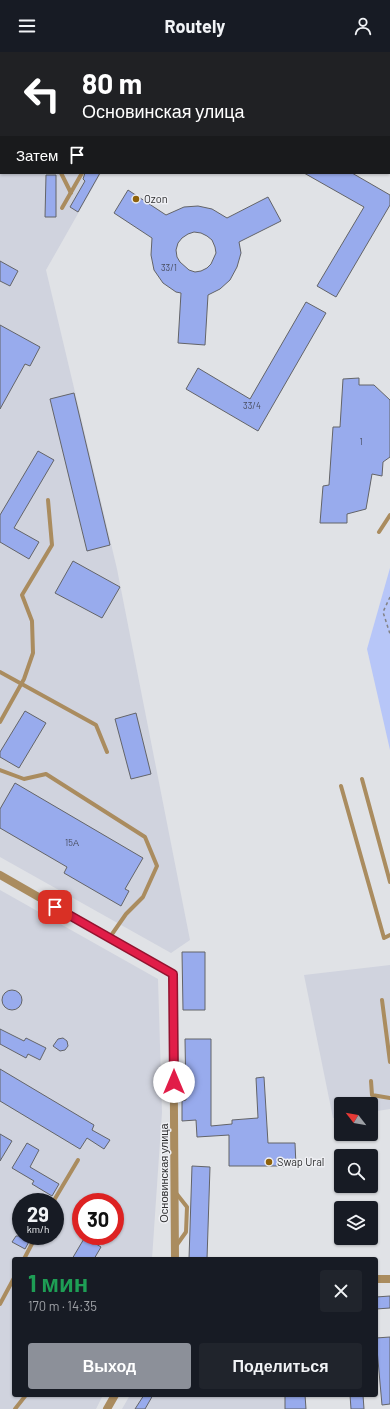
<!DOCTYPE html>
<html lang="ru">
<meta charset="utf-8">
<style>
body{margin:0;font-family:Barlow,sans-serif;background:#20242c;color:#f1f3f6;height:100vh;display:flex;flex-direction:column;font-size:15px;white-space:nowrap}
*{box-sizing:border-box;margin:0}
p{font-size:13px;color:#9ea1a6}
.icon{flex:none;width:22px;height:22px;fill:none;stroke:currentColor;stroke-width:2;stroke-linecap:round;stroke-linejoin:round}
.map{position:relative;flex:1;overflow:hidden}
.drawer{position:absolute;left:12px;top:1205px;width:366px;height:140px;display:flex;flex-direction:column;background:#171b24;border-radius:4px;box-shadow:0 1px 3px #0004}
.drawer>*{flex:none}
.banner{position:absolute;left:0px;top:0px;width:390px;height:122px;box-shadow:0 1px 3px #0004;background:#202124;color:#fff;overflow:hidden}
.needle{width:26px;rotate:301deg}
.buttons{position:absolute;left:334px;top:1045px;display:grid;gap:8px}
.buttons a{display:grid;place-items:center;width:44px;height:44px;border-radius:4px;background:#171b24;box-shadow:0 1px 3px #0004;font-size:20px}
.speed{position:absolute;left:12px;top:1141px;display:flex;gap:8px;font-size:20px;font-weight:700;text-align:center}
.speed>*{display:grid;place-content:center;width:52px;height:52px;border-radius:50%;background:#171b24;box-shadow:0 1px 3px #0004;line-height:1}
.speed small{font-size:10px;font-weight:400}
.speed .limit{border:6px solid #d22;background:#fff;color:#111}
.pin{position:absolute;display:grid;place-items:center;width:34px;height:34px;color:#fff;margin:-17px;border-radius:8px;box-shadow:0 2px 6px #0006}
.me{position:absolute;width:44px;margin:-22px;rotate:0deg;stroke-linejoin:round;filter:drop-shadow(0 0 3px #0008)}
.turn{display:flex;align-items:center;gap:14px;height:84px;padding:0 16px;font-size:18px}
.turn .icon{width:52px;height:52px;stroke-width:2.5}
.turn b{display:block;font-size:28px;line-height:34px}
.then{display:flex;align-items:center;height:38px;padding:0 16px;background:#0003;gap:8px;font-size:15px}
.round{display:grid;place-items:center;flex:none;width:42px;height:42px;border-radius:4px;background:#20242c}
.summary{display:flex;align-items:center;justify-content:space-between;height:68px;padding:0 16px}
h1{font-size:24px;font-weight:700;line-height:30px;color:#1e9e55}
.primary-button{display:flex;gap:8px;margin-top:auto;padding:8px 16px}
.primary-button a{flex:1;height:46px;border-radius:4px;background:#8c9099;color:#fff;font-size:16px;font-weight:700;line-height:46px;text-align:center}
.primary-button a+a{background:#20242c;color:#f1f3f6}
header{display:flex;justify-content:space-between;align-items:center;height:52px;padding:0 16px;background:#171b24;font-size:18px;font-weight:700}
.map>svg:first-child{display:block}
</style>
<header><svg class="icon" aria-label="menu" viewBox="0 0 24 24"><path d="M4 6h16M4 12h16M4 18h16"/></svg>Routely<svg class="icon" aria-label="person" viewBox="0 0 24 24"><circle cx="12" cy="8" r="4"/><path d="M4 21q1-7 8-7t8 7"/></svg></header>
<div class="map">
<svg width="390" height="1357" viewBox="0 0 390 1357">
<rect width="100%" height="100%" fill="#e0e2e6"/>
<g fill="#d0d3de" fill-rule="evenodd">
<polygon points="0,0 168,0 1,1 1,121 101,121 46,218 117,517 190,888 171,901 0,805"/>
<path d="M0,838L158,927L162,1060L152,1207H14V1343H103L96,1357H0ZM21,1150H55V1184H21ZM81,1150H115V1184H81Z"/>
<polygon points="390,913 390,1057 371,1060 371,1052 341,1052 341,1065 333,1066 304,923"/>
<polygon points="130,1343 305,1343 306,1357 122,1357"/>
</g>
<polygon fill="#b7c6f8" points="390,516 390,698 367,597"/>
<g fill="#98abed" stroke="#636468" fill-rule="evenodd">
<polygon points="85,121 100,121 78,160 70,155 85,129 83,127"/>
<polygon points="304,121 352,121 390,143 390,153 336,245 317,234 364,155"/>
<polygon points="46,123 56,123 56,165 45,165"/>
<path d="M128,138L166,163L184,155L198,154L212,157L227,166L268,145L281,169L239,190L241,201L237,215L230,228L220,237L208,243L205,293L178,291L181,241L176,240L163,231L154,218L151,203L152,186L114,161ZM194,180L201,181L207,184L212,188L215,195L216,201L211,212L207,216L201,219L195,220L189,218L180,210L177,205L176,198L178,191L182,186L188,182Z"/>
<polygon points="0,209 18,219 10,234 0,229"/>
<polygon points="306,250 326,261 258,379 186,337 198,316 250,347"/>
<polygon points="0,273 40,295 30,314 25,312 0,357"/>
<polygon points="359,326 359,333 374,333 390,348 390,405 383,410 382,424 372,422 366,457 347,462 347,471 320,471 323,434 329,433 333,375 340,375 343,327"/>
<polygon points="74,341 110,493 87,499 50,347"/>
<polygon points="38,399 54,408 14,476 39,490 29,507 0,490 0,463"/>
<polygon points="73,509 120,535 102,566 55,541"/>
<polygon points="25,659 46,671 19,716 0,705 0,700"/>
<polygon points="136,661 151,722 131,727 115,667"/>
<polygon points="15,731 143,806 125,837 129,839 121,854 64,821 67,815 0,776 0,757"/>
<polygon points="182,900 205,900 205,958 183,958"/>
<circle cx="12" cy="948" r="10"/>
<polygon points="0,977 24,989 26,986 46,996 40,1008 28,1002 26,1006 0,992"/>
<polygon points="63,986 67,989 68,994 65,998 60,999 53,994 58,987"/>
<polygon points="185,987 211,987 211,1074 232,1072 232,1068 258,1066 256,1026 264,1025 268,1091 295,1091 296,1114 229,1114 229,1083 197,1085 196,1068 182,1069 182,1049 186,1048"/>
<polygon points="0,1017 94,1073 92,1078 110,1088 104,1097 87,1086 80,1097 0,1049"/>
<polygon points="0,1082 12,1089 0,1109"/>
<polygon points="27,1091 39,1098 30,1115 59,1132 52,1144 32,1132 34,1129 12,1116"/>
<polygon points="192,1114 210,1115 207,1207 189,1207"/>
<polygon points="16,1184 32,1184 25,1197 12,1190"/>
<polygon points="85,1185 101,1195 94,1207 72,1207"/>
<polygon points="390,1244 390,1256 376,1257 376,1245"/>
<polygon points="390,1285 390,1352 382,1353 376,1286"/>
<polygon points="144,1343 153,1343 145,1357 135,1357"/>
<polygon points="285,1343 305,1343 306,1357 285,1357"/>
<polygon points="350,1343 363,1343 364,1357 351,1357"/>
</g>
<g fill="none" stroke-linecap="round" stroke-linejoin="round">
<g stroke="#828285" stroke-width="1.5" stroke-dasharray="3 3" stroke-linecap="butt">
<polyline points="319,0 320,1"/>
<polyline points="389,46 390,47"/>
<polyline points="390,545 383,560 390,582"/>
</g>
<g stroke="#aa8c5f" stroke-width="4">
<polyline points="62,1 62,0"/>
<polyline points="116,1 116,0"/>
<polyline points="150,1 151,0"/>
<polyline points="349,1 350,0"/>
<polyline points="389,5 390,4"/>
<polyline points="0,96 1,95"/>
<polyline points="61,121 71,141"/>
<polyline points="62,156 82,121"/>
<polyline points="379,480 390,463"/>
<polyline points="0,620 96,673 107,700"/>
<polyline points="0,670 24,627 33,601 32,569 22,543 52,493 48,448"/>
<polyline points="0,718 24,727 46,722 145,785 157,814 143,845 126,862 110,885"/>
<polyline points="362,727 390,830"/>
<polyline points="341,734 384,886 390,883"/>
<polyline points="382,948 390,1010"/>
<polyline points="371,1029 372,1043 390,1046"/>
<polyline points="176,1141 187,1155 186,1180 176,1194"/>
<polyline points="53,1150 78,1108"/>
<polyline points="24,1207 36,1184"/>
<polyline points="0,1252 14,1226"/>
<polyline points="15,1357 26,1343"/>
</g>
<g stroke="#aa8c5f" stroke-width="8">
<polyline points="0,823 173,922 175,1207"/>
<polyline points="376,1227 390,1227"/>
<polyline points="107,1357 115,1343"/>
</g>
<g stroke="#8d610b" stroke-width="8">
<polyline points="300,0 302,1"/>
<polyline points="389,57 390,58"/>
</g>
</g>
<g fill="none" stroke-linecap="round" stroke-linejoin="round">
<defs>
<polyline id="route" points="55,855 173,922 174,1030"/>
</defs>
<use href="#route" stroke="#92132f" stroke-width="10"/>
<use href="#route" stroke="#e11d48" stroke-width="7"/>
</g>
<g fill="#8f620b" stroke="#eeeff3" stroke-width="1.5">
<circle cx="136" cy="147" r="4"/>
<circle cx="269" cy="1110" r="4"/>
</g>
<g text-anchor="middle" stroke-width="3" stroke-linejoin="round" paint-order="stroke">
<g font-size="9" fill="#484d5f">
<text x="169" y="219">33/1</text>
<text x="252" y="357">33/4</text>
<text x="361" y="393">1</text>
<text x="72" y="794">15А</text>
</g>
<g font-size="11" fill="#2e2e30" stroke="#eeeff3" text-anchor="start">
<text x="144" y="151">Ozon</text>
<text x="277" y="1114">Swap Ural</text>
</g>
<g font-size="11" fill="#2e2e30" stroke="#eeeff3">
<text transform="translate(164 1121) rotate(-90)" y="4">Основинская улица</text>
</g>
</g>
</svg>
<div class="buttons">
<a><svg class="needle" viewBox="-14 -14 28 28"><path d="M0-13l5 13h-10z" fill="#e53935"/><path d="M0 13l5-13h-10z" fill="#9ea1a6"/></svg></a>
<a><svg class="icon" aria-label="search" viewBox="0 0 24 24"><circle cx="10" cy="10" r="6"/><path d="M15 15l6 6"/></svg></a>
<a><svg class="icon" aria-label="layers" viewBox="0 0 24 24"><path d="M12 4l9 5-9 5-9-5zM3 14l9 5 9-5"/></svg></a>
</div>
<div class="speed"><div>29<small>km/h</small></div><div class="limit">30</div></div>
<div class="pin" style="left:55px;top:855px;background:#d93025"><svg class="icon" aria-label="arrive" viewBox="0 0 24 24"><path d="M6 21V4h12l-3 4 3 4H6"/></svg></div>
<svg class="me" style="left:174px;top:1030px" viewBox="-20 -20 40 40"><circle r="19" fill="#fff"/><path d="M0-13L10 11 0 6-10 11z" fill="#e11d48"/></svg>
<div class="banner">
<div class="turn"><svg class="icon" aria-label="left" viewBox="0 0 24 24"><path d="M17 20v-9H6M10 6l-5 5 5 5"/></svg><div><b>80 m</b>Основинская улица</div></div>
<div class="then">Затем<svg class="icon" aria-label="arrive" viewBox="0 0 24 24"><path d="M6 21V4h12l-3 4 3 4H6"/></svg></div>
</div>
<section class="drawer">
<div class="summary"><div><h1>1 мин</h1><p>170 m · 14:35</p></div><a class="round"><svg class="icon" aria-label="close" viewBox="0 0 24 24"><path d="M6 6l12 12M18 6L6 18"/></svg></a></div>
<div class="primary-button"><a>Выход</a><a>Поделиться</a></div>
</section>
</div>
